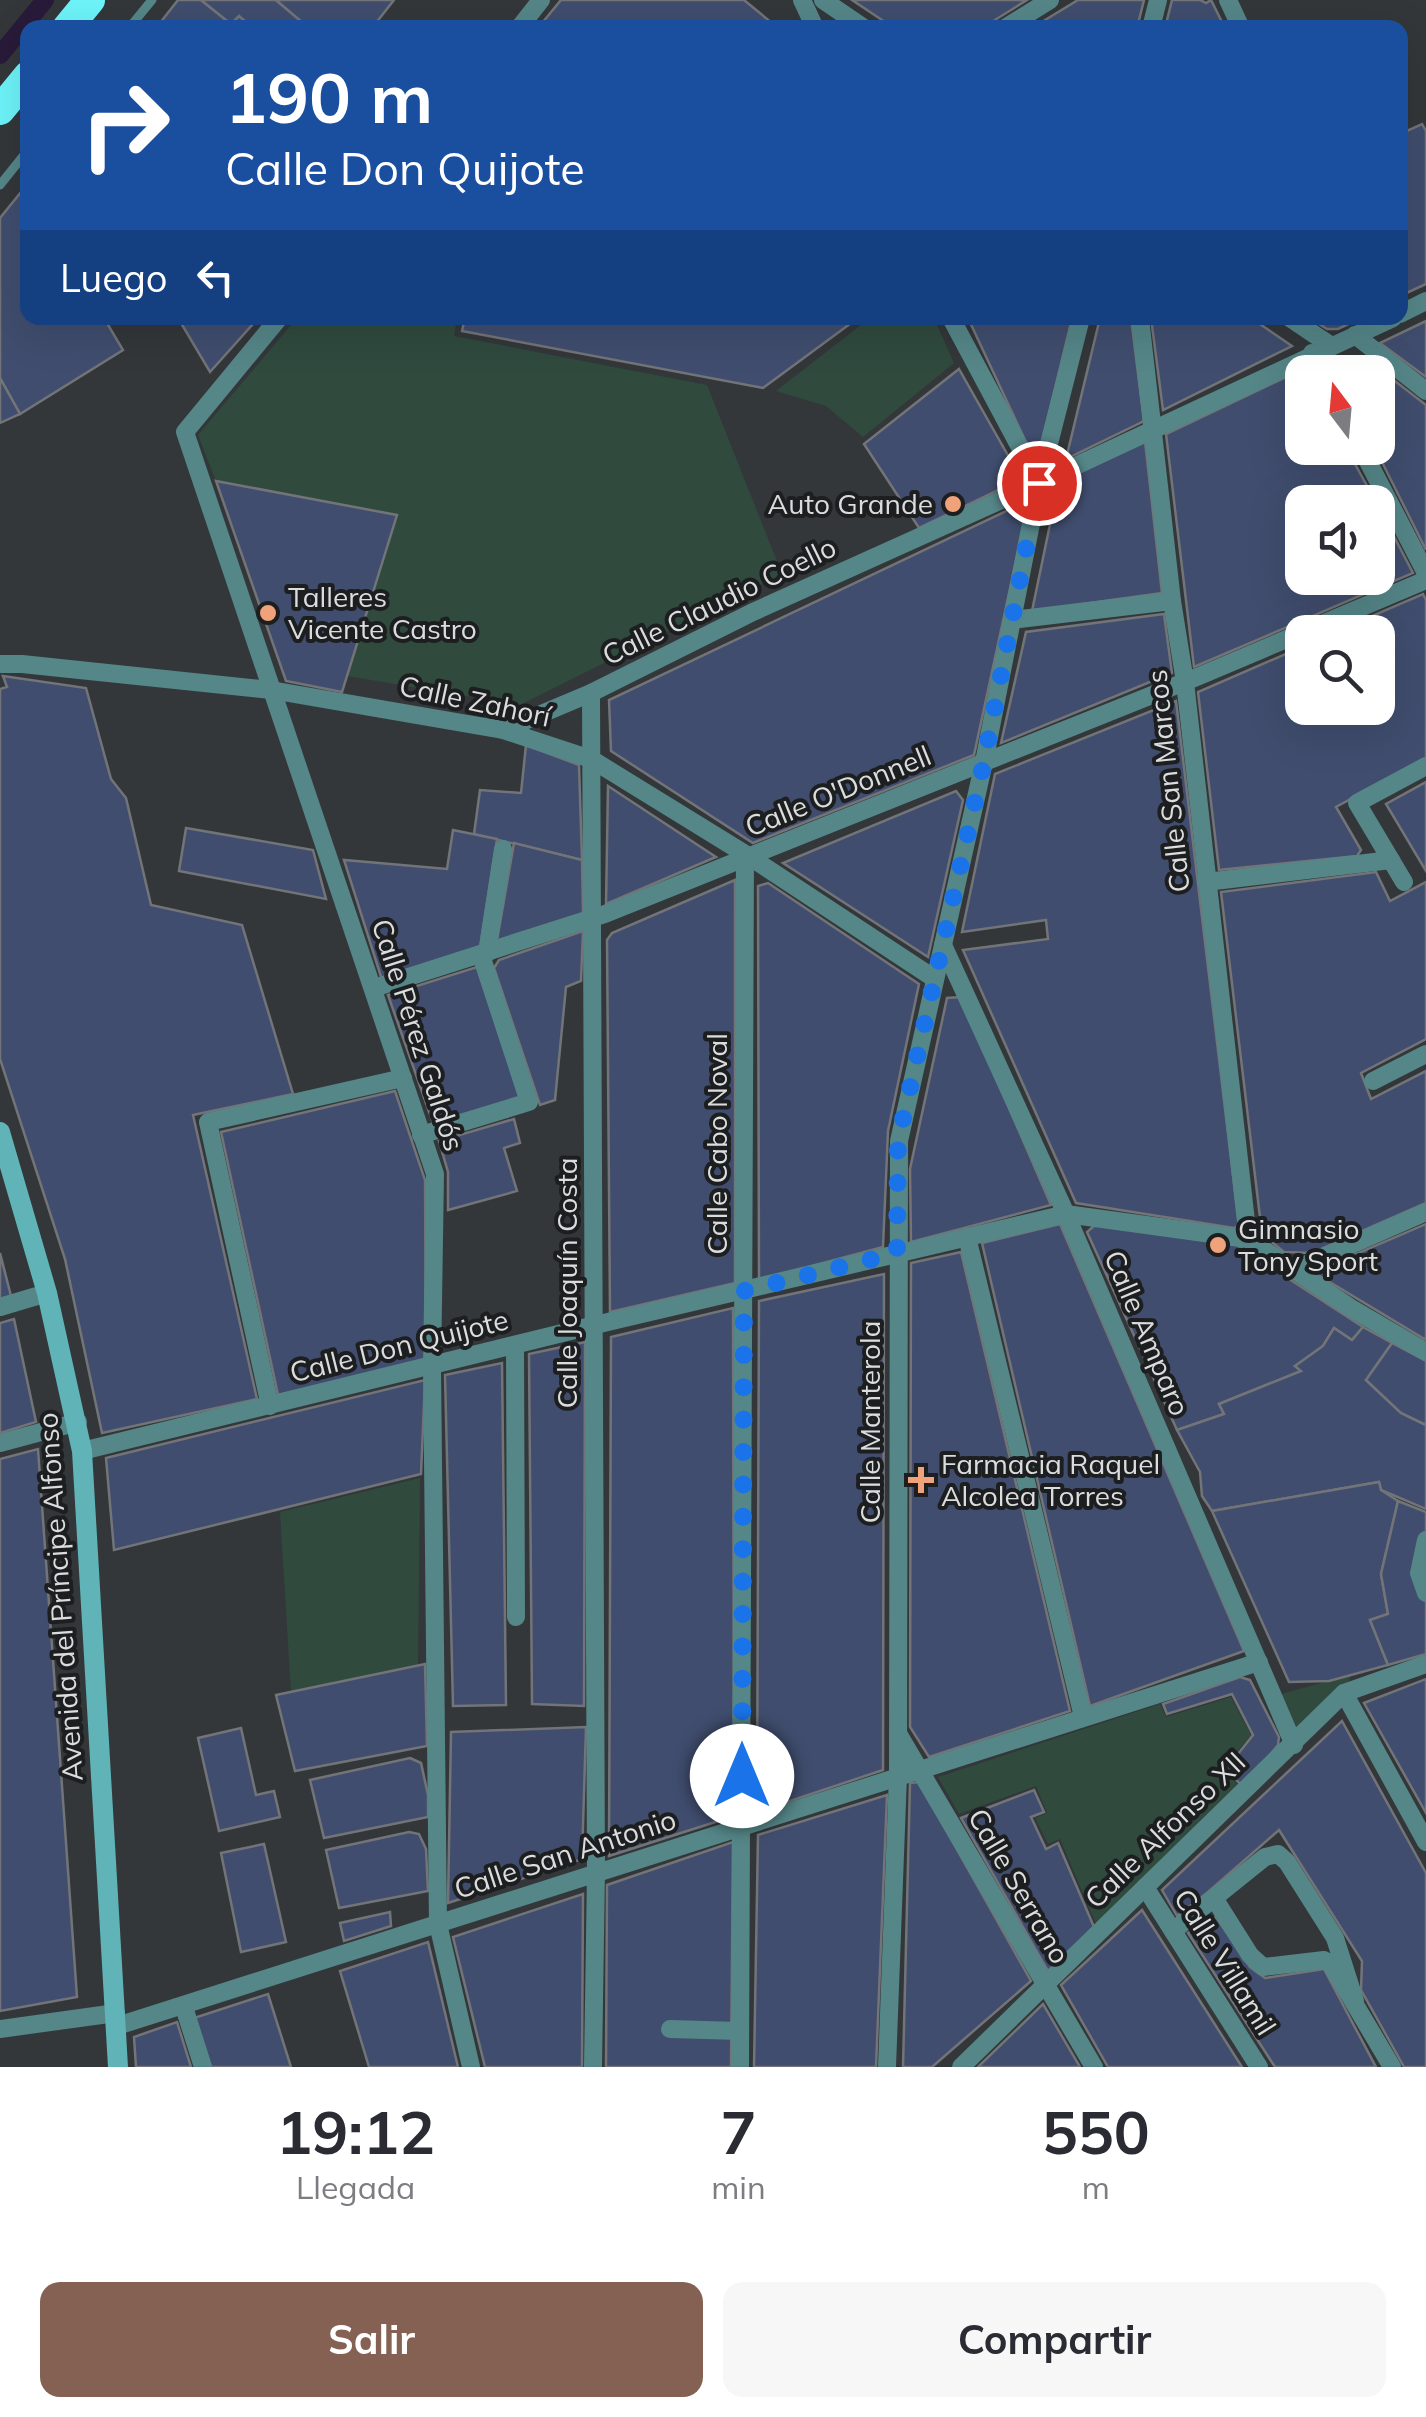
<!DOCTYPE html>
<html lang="es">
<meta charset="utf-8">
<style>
body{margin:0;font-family:Mulish,sans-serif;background:#f7f7f7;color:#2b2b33;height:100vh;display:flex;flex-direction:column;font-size:38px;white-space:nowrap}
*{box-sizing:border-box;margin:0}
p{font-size:32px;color:#7c7c81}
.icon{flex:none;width:55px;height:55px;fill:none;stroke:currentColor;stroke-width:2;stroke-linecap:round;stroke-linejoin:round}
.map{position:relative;height:2067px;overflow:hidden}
.panel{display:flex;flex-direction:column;background:#fff;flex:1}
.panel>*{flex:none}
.guide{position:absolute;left:20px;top:20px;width:1388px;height:305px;border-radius:20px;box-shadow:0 10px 40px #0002;background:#1a4fa0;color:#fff;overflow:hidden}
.needle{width:65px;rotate:344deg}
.tools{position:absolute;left:1285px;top:355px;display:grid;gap:20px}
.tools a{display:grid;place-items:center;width:110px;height:110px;border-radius:20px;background:#fff;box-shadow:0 10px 40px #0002;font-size:50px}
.pin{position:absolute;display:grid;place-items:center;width:85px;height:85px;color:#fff;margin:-42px;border:5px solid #fff;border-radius:50%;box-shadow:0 2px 10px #0007}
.me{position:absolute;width:110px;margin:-55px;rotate:0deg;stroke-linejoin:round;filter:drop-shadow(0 0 8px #0008)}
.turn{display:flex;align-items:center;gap:35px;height:210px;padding:0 40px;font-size:45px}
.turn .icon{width:130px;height:130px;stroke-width:2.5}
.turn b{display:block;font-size:70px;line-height:85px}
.then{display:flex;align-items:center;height:95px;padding:0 40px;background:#0003;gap:20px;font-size:38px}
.eta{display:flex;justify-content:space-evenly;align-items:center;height:170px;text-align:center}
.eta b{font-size:60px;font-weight:700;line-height:70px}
.cta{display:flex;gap:20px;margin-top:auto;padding:20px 40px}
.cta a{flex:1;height:115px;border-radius:20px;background:#846153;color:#fff;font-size:40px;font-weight:700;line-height:115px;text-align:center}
.cta a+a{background:#f7f7f7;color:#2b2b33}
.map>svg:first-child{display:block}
</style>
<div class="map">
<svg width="1426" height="2067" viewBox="0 0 1426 2067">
<rect width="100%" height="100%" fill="#333739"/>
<g fill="#304a3e">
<polygon points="297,318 457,318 454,336 707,385 782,574 520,705 347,676 397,515 216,481 198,435"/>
<polygon points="870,318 934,318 954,363 863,437 826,406 776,391"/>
<polygon points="420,1478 418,1666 291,1692 280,1512"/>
<polygon points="1351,1675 1344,1693 1294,1745 1281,1694"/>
<polygon points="1231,1697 1251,1735 1223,1768 1241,1789 1096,1924 1060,1839 1048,1844 1035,1818 1047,1813 1036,1786 959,1814 938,1777 1160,1704 1166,1717"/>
</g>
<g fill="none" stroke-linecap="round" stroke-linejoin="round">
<polyline stroke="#281a39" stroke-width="18" points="0,55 45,0"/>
</g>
<g fill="#404d6e" stroke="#727478" stroke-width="2.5">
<polygon points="178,0 201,0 231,24 239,16 253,28 156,28"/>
<polygon points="201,0 276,0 309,28 253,28 239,16 231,24"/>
<polygon points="276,0 394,0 372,28 309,28"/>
<polygon points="561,0 744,0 778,28 538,28"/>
<polygon points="852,0 1027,0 982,28 894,28"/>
<polygon points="1078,0 1144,0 1137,28 1032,28"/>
<polygon points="1172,0 1200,0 1206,3 1211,0 1223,24 1220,28 1165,28"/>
<polygon points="1422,124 1426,131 1426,284 1400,296 1400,134"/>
<polygon points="26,186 28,318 104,318 123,350 20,414 0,378 0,218"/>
<polygon points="178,318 248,318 252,325 210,372"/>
<polygon points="465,318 858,318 763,388 462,331"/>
<polygon points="968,318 1072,318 1040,451 1031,453"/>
<polygon points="1100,318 1131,318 1144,421 1066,459"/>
<polygon points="1151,318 1251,318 1292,346 1163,410"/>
<polygon points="1310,318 1361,318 1338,329 1327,329"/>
<polygon points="1426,321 1426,377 1380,343"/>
<polygon points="1369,361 1426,405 1426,550 1375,448 1378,448 1378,372 1356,372"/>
<polygon points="1305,368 1302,448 1346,448 1376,502 1302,502 1302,578 1378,578 1378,506 1413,573 1194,667 1166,434"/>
<polygon points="959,369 1010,459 1007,486 919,528 864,444"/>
<polygon points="0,378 20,414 0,423"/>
<polygon points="1145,441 1162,593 1032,611 1058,486 1065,478"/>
<polygon points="216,481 397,515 342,692 286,681"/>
<polygon points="1019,505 1027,510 974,755 753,843 611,751 609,700"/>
<polygon points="1423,594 1426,600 1426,758 1336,807 1361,850 1357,856 1219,870 1198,692 1302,647 1302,708 1378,708 1378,632 1335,632"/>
<polygon points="1164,614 1172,673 1001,743 1026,632"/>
<polygon points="3,676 86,688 111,779 126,798 151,905 242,925 293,1094 193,1115 257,1399 102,1433 65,1259 0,1059 0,689 7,687"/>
<polygon points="1176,701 1239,1225 1234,1228 1076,1203 963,950 1048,939 1046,920 962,932 995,774"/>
<polygon points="526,745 579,765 582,860 474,834 480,790 521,793"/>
<polygon points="1426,782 1426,871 1386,804"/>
<polygon points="608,786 716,857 606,904"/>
<polygon points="956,791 963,800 928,957 783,863"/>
<polygon points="186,828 313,850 326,899 179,871"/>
<polygon points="453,830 497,839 480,948 382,980 344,860 447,869"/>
<polygon points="514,843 582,860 583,914 496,946"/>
<polygon points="1376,872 1390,901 1426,882 1426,1039 1361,1073 1371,1099 1426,1071 1426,1203 1312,1253 1284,1252 1262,1234 1221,892"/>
<polygon points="735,880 735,1283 610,1312 607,940 612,933"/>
<polygon points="768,883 919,984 888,1131 883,1247 759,1280 758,886"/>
<polygon points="583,931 581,981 566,987 555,1100 540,1105 494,968 499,960"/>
<polygon points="477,967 521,1099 434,1126 388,995"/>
<polygon points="961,997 1051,1205 911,1242 910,1169 947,998"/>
<polygon points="395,1091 425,1180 426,1362 278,1395 221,1132"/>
<polygon points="514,1119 520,1143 504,1148 517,1191 448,1210 448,1172 439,1141"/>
<polygon points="1060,1224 1244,1651 1090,1706 982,1243"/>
<polygon points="1426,1224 1426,1340 1318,1275 1321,1269"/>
<polygon points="1095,1225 1237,1245 1363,1327 1352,1340 1334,1328 1323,1346 1295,1366 1301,1371 1219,1404 1224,1414 1177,1430 1087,1232"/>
<polygon points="961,1252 1070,1711 929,1757 910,1727 911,1263"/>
<polygon points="0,1253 11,1296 0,1299"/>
<polygon points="884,1274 883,1770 757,1812 759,1301"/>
<polygon points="733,1308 734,1816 609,1856 611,1337"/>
<polygon points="14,1319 36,1422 0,1433 0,1323"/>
<polygon points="1363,1327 1392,1343 1366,1380 1401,1413 1426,1425 1426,1509 1381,1490 1379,1482 1212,1511 1202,1496 1200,1472 1177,1430 1224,1414 1219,1404 1301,1371 1295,1366 1323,1346 1334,1328 1352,1340"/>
<polygon points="585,1342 584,1706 532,1704 529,1354"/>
<polygon points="1392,1343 1426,1361 1426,1425 1401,1413 1366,1380"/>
<polygon points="502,1363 506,1705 453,1706 445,1375"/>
<polygon points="425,1380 421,1474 114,1550 106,1458"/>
<polygon points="38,1449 77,1997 0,2011 0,1459"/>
<polygon points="1379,1482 1381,1490 1398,1501 1381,1574 1388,1614 1370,1620 1388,1665 1329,1681 1289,1682 1212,1511"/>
<polygon points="1398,1501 1426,1512 1426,1654 1388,1665 1370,1620 1388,1614 1381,1574"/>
<polygon points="425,1664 427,1746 295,1771 276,1695"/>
<polygon points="1240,1677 1250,1680 1279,1737 1278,1745 1243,1787 1226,1769 1253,1735 1232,1694 1167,1714 1163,1704"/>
<polygon points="1426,1679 1426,1813 1364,1703"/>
<polygon points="1342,1721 1426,1873 1426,2067 1404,2067 1361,1990 1362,1961 1279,1830 1208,1892 1177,1916 1162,1890"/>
<polygon points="586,1727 582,1859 448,1903 451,1732"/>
<polygon points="241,1728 256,1795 274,1791 280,1817 219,1831 198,1738"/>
<polygon points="410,1758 421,1763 428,1795 428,1817 324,1838 310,1780"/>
<polygon points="919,1782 1031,1981 932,2067 903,2067 910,1783"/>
<polygon points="1034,1790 1044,1812 1031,1817 1046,1849 1058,1843 1094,1927 1048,1971 961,1818"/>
<polygon points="887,1795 876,2067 754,2067 758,1835"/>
<polygon points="409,1832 419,1834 426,1849 428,1891 339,1908 326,1850"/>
<polygon points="733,1842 731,2067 606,2067 607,1885"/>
<polygon points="264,1844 286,1942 241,1952 221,1853"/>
<polygon points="583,1894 582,2067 485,2067 453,1937"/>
<polygon points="1142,1910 1242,2067 1108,2067 1061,1985"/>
<polygon points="390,1912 391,1926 344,1941 340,1923"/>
<polygon points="1216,1917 1250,1967 1265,1978 1324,1969 1376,2067 1275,2067 1188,1933"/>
<polygon points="428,1942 458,2067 369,2067 340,1971"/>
<polygon points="268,1994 291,2067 211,2067 194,2018"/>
<polygon points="1043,2004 1080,2067 978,2067"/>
<polygon points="177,2022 191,2067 136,2067 134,2037"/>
</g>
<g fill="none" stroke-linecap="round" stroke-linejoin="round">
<g stroke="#558688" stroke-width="9">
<polyline points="129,28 152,0"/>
<polyline points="0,185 28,150"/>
</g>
<g stroke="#558688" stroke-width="18">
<polyline points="802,0 815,28"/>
<polyline points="823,0 864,28"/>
<polyline points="1228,0 1241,28"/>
<polyline points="519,28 541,0"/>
<polyline points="1005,28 1050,0"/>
<polyline points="1151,28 1158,0"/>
<polyline points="1400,314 1426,301"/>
<polyline points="279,318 185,432 435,1174 432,1367 438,1924 471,2067"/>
<polyline points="951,318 1039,483"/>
<polyline points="1140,318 1172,601 1185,682 1248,1239"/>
<polyline points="1290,318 1330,345"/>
<polyline points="1355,335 1426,391"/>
<polyline points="1312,353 1322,372"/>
<polyline points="1361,448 1426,573"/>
<polyline points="1012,620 1172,601"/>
<polyline points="0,664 22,664 271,690 503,730 591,759 750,857 935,979"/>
<polyline points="591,693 596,1872 593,2067"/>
<polyline points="503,730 591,693 753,612 1039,483 1393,318"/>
<polyline points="1206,882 1391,860"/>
<polyline points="1404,882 1357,803 1426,766"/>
<polyline points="943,945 1066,1214 1294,1745"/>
<polyline points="487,953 503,849"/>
<polyline points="374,988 605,914 1197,677 1426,580"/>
<polyline points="1373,1081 1426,1054"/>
<polyline points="421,1135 529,1102 481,955"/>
<polyline points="967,1237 1083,1717"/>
<polyline points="1296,1269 1426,1212"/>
<polyline points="0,1307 47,1293"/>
<polyline points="515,1345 516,1617"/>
<polyline points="270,1406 208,1122 403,1078"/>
<polyline points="0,1443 78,1422"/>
<polyline points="82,1451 595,1325 1066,1214 1248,1239 1351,1308 1426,1352"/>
<polyline points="1426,1540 1419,1573 1426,1593"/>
<polyline points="1344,1693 1426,1842"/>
<polyline points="899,1735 1094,2067"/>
<polyline points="1145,1887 1259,2067"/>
<polyline points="1173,1931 1214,1898"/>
<polyline points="1355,2001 1335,1938 1287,1862 1278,1854 1265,1857 1214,1898 1250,1955 1263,1967 1324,1960 1331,1964 1392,2067"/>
<polyline points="184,2007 203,2067"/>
<polyline points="117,2026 1259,1662"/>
<polyline points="0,2029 116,2013"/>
<polyline points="670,2029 740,2031"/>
<polyline points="740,2067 745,858"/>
<polyline points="887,2067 898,1775 899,1141 984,762 1039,483 1081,318"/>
<polyline points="961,2067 1344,1693 1426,1664"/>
</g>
<polyline stroke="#60b3b6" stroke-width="20" points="0,1132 47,1293 82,1451 118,2067"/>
<g stroke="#6df4f9" stroke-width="30">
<polyline points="67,28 90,0"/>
<polyline points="0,110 28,76"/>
</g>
</g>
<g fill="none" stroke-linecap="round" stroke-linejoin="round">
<polyline stroke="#1a73e8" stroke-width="18" stroke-dasharray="0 32.4" points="742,1776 744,1291 897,1253 898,1141 984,762 1039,483"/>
</g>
<g fill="#f0a27a" stroke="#1c1e1f" stroke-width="4">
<circle cx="953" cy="504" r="10"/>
<circle cx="268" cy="613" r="10"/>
<circle cx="1218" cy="1245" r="10"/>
<path d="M916 1465h10v10h10v10h-10v10h-10v-10h-10v-10h10z"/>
</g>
<g text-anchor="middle" stroke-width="8" stroke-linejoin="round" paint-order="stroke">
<g font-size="28" fill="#dadcde" stroke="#1c1e1f" text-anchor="start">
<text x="933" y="514" text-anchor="end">Auto Grande</text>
<text x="288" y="607">Talleres<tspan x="288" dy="32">Vicente Castro</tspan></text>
<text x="1238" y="1239">Gimnasio<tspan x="1238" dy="32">Tony Sport</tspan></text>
<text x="941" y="1474">Farmacia Raquel<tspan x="941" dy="32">Alcolea Torres</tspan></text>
</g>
<g font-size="28" fill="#dadcde" stroke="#1c1e1f">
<text transform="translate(719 601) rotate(-26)" y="10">Calle Claudio Coello</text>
<text transform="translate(475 701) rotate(12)" y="10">Calle Zahorí</text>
<text transform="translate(1168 781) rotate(-96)" y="10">Calle San Marcos</text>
<text transform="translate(838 791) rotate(-22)" y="10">Calle O'Donnell</text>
<text transform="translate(418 1035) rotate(72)" y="10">Calle Pérez Galdós</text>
<text transform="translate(717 1144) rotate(-90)" y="10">Calle Cabo Noval</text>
<text transform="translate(567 1283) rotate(-90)" y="10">Calle Joaquín Costa</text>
<text transform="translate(1147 1333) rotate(67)" y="10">Calle Amparo</text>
<text transform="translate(399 1346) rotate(-14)" y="10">Calle Don Quijote</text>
<text transform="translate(870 1422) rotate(-90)" y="10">Calle Manterola</text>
<text transform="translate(60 1597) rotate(-94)" y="10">Avenida del Príncipe Alfonso</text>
<text transform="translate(1165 1830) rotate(-44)" y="10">Calle Alfonso XII</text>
<text transform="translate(565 1854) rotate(-18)" y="10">Calle San Antonio</text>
<text transform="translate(1019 1886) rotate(60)" y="10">Calle Serrano</text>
<text transform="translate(1225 1962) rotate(58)" y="10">Calle Villamil</text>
</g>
</g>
</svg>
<div class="tools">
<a><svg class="needle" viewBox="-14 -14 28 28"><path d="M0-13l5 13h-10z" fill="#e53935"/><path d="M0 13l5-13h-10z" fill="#7c7c81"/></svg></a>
<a><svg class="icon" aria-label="sound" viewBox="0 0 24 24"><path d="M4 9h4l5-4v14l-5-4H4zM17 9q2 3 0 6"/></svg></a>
<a><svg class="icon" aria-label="search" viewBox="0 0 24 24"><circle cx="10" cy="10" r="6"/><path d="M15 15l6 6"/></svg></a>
</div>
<div class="pin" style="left:1039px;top:483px;background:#d93025"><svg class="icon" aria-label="arrive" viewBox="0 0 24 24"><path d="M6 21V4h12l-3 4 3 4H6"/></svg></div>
<svg class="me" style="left:742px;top:1776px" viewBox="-20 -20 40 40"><circle r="19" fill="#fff"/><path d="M0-13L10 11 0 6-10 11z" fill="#1a73e8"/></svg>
<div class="guide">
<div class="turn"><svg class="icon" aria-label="right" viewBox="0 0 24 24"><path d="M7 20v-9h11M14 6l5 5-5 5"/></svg><div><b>190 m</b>Calle Don Quijote</div></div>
<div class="then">Luego<svg class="icon" aria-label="left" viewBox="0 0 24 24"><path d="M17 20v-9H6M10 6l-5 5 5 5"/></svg></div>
</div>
</div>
<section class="panel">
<div class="eta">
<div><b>19:12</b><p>Llegada</p></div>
<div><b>7</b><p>min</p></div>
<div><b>550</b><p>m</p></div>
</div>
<div class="cta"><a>Salir</a><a>Compartir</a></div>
</section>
